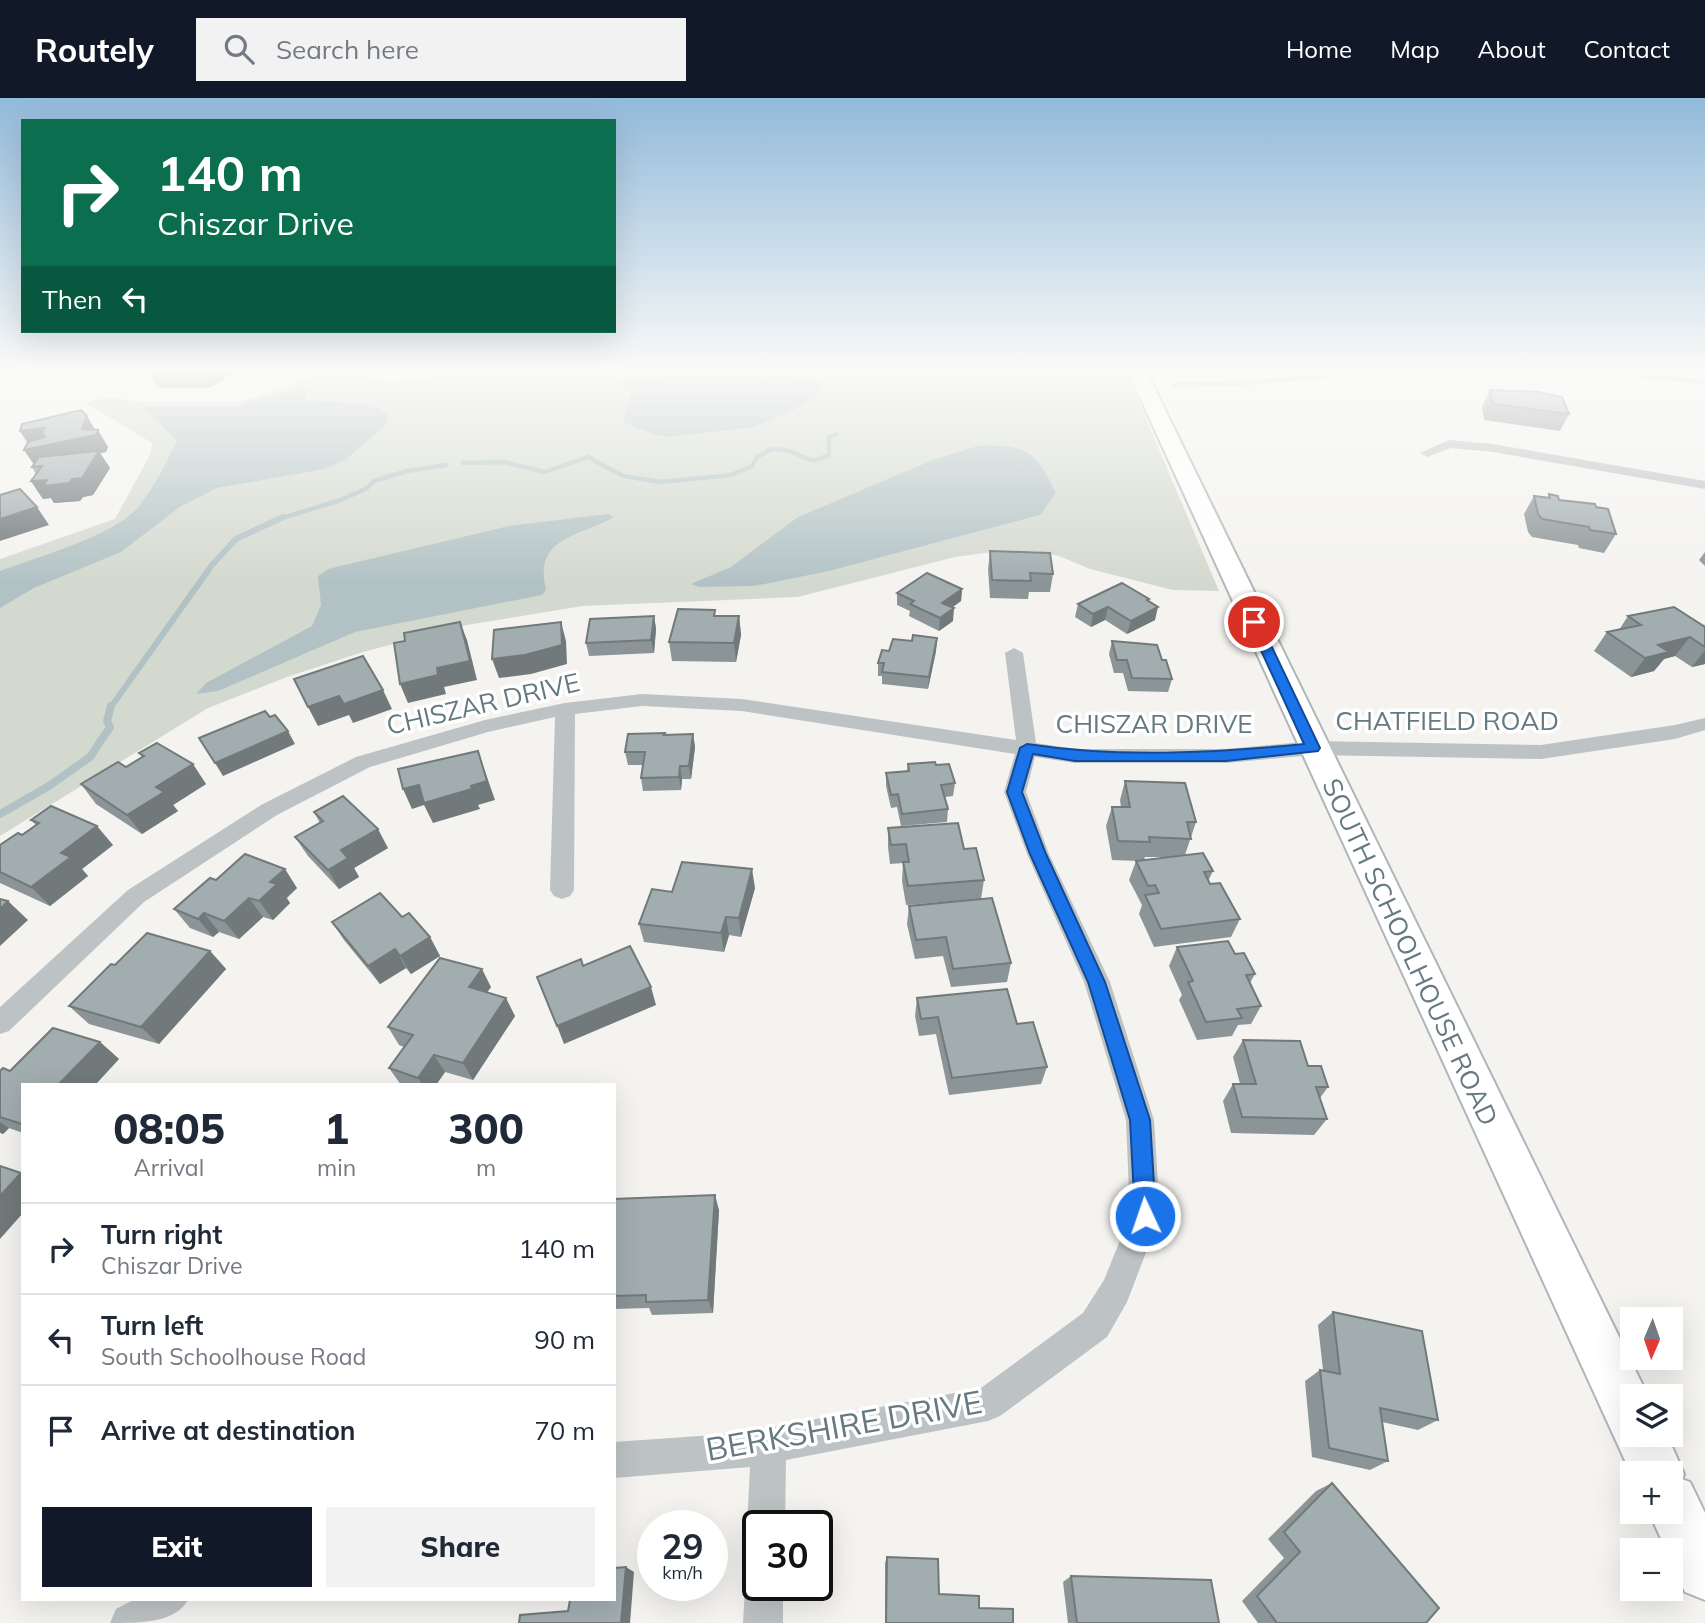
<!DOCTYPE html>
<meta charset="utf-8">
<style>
body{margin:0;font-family:Mulish,sans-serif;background:#f2f2f3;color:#1f2937;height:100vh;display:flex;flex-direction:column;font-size:26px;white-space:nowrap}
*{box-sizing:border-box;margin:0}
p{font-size:23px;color:#747a83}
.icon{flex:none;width:38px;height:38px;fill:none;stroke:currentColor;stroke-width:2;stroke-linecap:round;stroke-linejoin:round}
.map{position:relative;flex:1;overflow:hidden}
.side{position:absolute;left:21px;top:985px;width:595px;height:518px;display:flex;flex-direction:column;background:#fff;border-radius:0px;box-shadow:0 7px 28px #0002}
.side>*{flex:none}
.guide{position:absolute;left:21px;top:21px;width:595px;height:214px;border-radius:0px;box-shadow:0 7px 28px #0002;background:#0b6e4f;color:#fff;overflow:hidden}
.needle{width:46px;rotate:182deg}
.buttons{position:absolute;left:1620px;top:1209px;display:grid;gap:14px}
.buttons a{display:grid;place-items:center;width:63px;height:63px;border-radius:0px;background:#fff;box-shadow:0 7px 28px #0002;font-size:35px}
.speed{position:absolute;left:637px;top:1412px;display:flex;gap:14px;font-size:35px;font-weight:700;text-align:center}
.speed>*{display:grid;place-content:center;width:91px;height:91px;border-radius:50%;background:#fff;box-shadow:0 7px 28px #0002;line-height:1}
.speed small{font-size:18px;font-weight:400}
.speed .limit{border:4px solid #111;border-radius:10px;background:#fff;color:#111}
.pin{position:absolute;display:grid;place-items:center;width:60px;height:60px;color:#fff;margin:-30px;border:4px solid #fff;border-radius:50%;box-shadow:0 2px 7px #0007}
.me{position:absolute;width:77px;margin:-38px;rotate:357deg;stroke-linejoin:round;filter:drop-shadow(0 0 5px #0008)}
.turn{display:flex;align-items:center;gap:24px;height:147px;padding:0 21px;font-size:32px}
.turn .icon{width:91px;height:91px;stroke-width:2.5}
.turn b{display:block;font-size:49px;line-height:60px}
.then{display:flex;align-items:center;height:66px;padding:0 21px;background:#0003;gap:14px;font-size:26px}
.eta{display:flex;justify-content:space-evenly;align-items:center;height:119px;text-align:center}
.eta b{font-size:42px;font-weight:800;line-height:49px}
.cta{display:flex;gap:14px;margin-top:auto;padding:14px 21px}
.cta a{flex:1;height:80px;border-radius:0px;background:#111827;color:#fff;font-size:28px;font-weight:800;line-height:80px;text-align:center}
.cta a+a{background:#f2f2f3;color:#1f2937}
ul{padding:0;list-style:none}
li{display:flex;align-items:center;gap:21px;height:91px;padding:0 21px;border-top:2px solid #e0e1e3}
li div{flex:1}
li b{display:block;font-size:26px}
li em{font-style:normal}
header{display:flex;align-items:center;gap:42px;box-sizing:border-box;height:98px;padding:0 35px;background:#111827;color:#fff}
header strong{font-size:33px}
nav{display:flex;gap:38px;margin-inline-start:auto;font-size:24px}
.search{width:490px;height:63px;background:#f2f2f3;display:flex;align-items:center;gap:18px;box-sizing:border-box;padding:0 24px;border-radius:0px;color:#747a83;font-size:26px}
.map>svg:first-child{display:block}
</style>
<header>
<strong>Routely</strong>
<div class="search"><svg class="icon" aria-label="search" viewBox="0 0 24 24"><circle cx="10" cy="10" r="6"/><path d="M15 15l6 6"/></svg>Search here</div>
<nav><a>Home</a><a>Map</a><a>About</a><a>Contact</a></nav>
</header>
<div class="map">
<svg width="1705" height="1525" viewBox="0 0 1705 1525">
<rect width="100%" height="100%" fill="#f4f3f0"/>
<path fill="#d4d9cf" d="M336,271C359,271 366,283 387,284C408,285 430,279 451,278C510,275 570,277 629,271H1125L1219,493L1173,492L1090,471L1059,458L1035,453H999L955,459L798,499L583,508L467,527L363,554L287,579L208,610L0,738V461L115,421L151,355L152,345L86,305L104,299L142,304H240Z"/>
<g fill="#b2c2c4">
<polygon points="704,274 815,279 821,283 821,295 800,309 754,329 669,339 652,336 623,324 632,292 618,284 619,282"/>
<path d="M302,290H307L305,301C332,309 367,297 388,318L385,328L345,362L325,371L217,390L181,408L121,454L34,490L0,510V473C35,460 116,437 138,409C154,390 166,365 177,343L142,309H235Z"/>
<path d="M978,348C1025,347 1035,351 1056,395L1040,417L829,473L754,488L699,489L691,486L731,469L798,419L933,362Z"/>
<path d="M608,416L614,419C580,439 533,438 546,492L542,497L355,534L218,593L196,596L206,585L312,528L321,507L318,478L328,471L509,428Z"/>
</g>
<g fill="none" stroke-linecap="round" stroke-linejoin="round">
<g stroke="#b2c2c4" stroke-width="4.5">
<polyline points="1581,271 1705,284"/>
<polyline points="1173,287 1245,285 1342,276 1347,271"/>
<polyline points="463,365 504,364 545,374 588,359 623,378 661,384 731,377 752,368 757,359 772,351 786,352 814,363 829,357 829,339 837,336"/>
<polyline points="279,421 341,402 367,390 374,383 407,373 446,367"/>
</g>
<polyline stroke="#b2c2c4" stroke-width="6" points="111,609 212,467 236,441 283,419"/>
<polyline stroke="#b2c2c4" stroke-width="8" points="0,716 49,688 90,659 110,629 107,623 111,608"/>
<defs>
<polygon id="secondary" points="1127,271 1145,271 1648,1298 1633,1298 1633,1337 1667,1337 1684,1376 1682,1381 1690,1384 1705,1415 1705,1502 1685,1494 1671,1463 1671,1452 1666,1452 1649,1414 1671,1414 1671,1376 1633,1376 1633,1380"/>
</defs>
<use href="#secondary" stroke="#afb6b9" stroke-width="4"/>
<g fill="#bdc2c4" fill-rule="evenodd">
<polygon points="1449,342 1493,346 1705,383 1705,391 1493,354 1451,350 1427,359 1420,355"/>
<polygon points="1014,550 1023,555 1036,645 1075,651 1226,651 1313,643 1541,647 1675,627 1705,620 1705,632 1675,641 1541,661 1313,657 1226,665 1075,665 1035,659 1026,694 1049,756 1110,884 1154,1022 1160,1118 1127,1204 1107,1239 1000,1318 988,1323 786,1362 785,1428 758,1428 758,1443 753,1441 747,1428 750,1369 614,1380 614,1344 742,1335 981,1290 1083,1215 1104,1182 1130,1118 1126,1022 1084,884 1027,756 1004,694 1015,656 742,613 642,608 575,616 574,792 570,798 562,801 554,798 550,792 555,619 488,634 370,669 277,717 144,804 9,933 0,936 0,909 128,792 261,707 356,659 485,622 565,605 642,596 742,601 1016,642 1005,555"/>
<polygon points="758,1471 758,1488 783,1488 783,1525 743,1525 745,1488 750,1474"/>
<path d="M133,1502H188C175,1525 140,1525 110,1525L116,1511Z"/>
</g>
<use href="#secondary" fill="#fff" fill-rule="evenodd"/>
</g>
<g fill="#8b9597" fill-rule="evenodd">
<polygon points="147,271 233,271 234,274 210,290 158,290"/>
<polygon points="271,271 292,271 282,276"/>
<polygon points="1490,292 1569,316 1560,333 1484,322 1482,309"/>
<polygon points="95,332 108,349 106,354 100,355 110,370 93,397 83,399 80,403 54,405 51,400 43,401 31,383 36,376 32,369 34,366 24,352 28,345 20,333"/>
<polygon points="1549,396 1559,402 1596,409 1616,436 1604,455 1579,450 1578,447 1532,439 1528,434 1524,416 1534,398 1547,400"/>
<polygon points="990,453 1053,476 1050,494 1029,494 1028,501 990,500 988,471"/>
<polygon points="1705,454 1705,468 1699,462"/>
<polygon points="962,491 961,503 953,509 953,523 939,533 909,518 910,513 897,507 897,495"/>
<polygon points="1149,503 1155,522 1127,536 1105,522 1091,529 1075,519 1078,506"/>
<polygon points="654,518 656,531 654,555 589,558 586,545"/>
<polygon points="716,518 739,518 741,537 736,564 672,563 669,544"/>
<polygon points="1628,518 1705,529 1705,566 1692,569 1675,558 1664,561 1654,573 1631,579 1594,553 1607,534 1619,532"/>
<polygon points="937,540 936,553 928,591 882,586 882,578 878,578 878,565 889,553 912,543"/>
<polygon points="1112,543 1162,562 1172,581 1168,594 1128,593 1123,575 1114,575 1109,556"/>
<polygon points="665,635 665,637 693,636 695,649 691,681 682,681 681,692 643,693 641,680 643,667 628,667 625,654"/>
<polygon points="139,655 206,686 173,707 178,713 142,736 96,706 81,686 126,669 142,659"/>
<polygon points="908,666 936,667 955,685 953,698 945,699 948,711 947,724 901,728 897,709 891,710 886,688 886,675 907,674"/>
<path d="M1125,683L1196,724L1185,757L1213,773L1208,783L1210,786L1240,821L1231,839L1154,849L1139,816L1142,807L1129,782L1136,763H1139L1112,762L1106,728L1112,709H1121L1120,702ZM1145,759H1168L1144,762Z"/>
<polygon points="314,714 388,750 354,770 359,779 339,791 308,758 295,739 320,725"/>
<polygon points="31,722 113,747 82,771 88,778 50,808 0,785 0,747 22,737 36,727"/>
<polygon points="888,730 964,751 984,782 981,801 1011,865 1007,884 951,889 943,858 915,861 907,826 909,808 956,803 906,807 902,783 903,765 890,766 888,749"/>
<polygon points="216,782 297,790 287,800 290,805 273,822 263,819 239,841 219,834 213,839 190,830 174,811"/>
<polygon points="755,790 741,839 729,837 724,854 644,844 639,826 672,794"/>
<polygon points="402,819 430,839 440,858 411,876 406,870 380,886 344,842 332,824"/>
<polygon points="1177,849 1235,856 1255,876 1250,885 1261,908 1251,926 1238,927 1232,938 1197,942 1179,902 1182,897 1169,868"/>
<polygon points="210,853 226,871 159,946 89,926 69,908 115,867"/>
<polygon points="491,889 487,894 515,918 473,982 445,974 436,987 401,987 389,970 404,949 399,947 388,929"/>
<polygon points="917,900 1017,926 1047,969 1041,986 949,997 936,936 919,938 915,918"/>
<polygon points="1243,942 1308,968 1328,989 1320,1000 1327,1021 1314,1037 1231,1035 1223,1003 1233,986 1240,986 1233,959"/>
<polygon points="100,944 119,961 95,987 23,987 23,1035 9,1030 3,1036 0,1035 0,973 10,973"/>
<polygon points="614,1101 719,1112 713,1215 652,1217 649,1210 614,1211"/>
<polygon points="1333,1214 1438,1322 1418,1332 1382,1324 1388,1363 1370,1372 1312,1359 1305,1283 1320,1272 1323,1272 1318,1227"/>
<polygon points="1332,1385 1426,1525 1258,1525 1242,1503 1284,1460 1268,1441 1316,1393"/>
<polygon points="887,1459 939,1496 1013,1525 885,1525 885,1465"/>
<polygon points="1071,1478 1219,1525 1068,1525 1063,1484"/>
</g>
<g fill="#71797b">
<polygon points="205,271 233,271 234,274 210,290 202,273"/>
<polygon points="280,271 292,271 282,276"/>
<polygon points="87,318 97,335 98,332 108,349 106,354 100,355 110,370 93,397 83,399 80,403 54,405 51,400 43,401 31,383 72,381 97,356 35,368 24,352 31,350 20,333 44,330 82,331"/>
<polygon points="37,409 49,427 0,443 0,421"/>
<polygon points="962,491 961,503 941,517 942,505"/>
<polygon points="1108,509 1105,522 1091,529 1093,516"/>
<polygon points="1158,509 1155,522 1127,536 1131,523"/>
<polygon points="954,510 953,523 939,533 940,520"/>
<polygon points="654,518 656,531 654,555 651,542"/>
<polygon points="739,518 741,537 736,564 734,545"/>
<polygon points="460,524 467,542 477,582 444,589 446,596 408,605 400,586 437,570"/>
<polygon points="561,524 566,543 567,566 531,576 499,580 492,561"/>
<polygon points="1690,539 1675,558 1664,561 1654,573 1631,579 1645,560 1658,547"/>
<polygon points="937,540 936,553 928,591 929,579"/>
<polygon points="1705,552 1705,566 1692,569"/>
<polygon points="383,592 392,611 353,625 349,617 318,628 308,609 339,598"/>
<polygon points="288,633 295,646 223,678 215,665"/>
<polygon points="693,636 695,649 691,681 689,668"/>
<polygon points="478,653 495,702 478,707 480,711 433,725 424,707 412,711 403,691 419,687 471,688"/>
<polygon points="193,666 206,686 173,707 178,713 142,736 127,717 156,689"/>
<polygon points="680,668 682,681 681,692 679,679"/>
<polygon points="97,728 113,747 82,771 88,778 50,808 31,789 61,755"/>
<polygon points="378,731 388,750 354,770 359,779 339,791 328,772 341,752"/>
<polygon points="285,771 297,790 286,800 290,805 273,822 259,803 270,784"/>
<polygon points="752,771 755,790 741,839 739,820"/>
<polygon points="249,800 263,819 239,841 224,823"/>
<polygon points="8,803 28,822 0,848 0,811"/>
<polygon points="204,815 219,834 213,839 198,821"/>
<polygon points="726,819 729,837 724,854 721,835"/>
<polygon points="430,839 440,858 411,876 400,858"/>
<polygon points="395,851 406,870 380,886 368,868"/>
<polygon points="210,853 226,871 159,946 141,929"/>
<polygon points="482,871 491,889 478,907 469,889"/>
<polygon points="651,889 656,907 564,946 557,928"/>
<polygon points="506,900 515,918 473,982 463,965"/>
<polygon points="100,944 119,961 95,987 58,987"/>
<polygon points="434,957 445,974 436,987 423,987 418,980"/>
<polygon points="0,1024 9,1030 3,1036 0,1034"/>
<polygon points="21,1075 23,1076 23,1115 0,1141 0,1098"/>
<polygon points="715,1097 719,1112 713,1215 708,1202"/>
<polygon points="626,1469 634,1474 630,1525 621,1525"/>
</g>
<g fill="#a2adb0" stroke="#71797b" stroke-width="2">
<polygon points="152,271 205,271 202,273 149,273"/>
<polygon points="1490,292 1539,294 1562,299 1569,316 1493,306"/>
<polygon points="81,312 87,318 82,331 98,332 96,337 24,352 28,344 45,339 42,335 44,330 20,333 22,326"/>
<polygon points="99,353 82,380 72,381 69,385 43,388 47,382 31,383 42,368 32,369 39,359"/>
<polygon points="20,391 37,409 0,421 0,397"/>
<polygon points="1549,396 1558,398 1559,402 1595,406 1596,409 1608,411 1616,436 1590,432 1589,429 1542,421 1538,416 1534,398 1550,400"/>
<polygon points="990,453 1050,455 1053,476 1030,475 1031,483 992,482"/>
<polygon points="927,475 962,491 942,505 954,510 940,520 910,506 914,503 897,495"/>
<polygon points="1122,485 1149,501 1147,502 1158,509 1131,523 1108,509 1093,516 1078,506"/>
<polygon points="1674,509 1705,529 1705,549 1690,539 1658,547 1669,554 1645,560 1607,534 1641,527 1628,518"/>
<polygon points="678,511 715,512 714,518 739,518 734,545 669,544"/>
<polygon points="654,518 651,542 586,545 590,521"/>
<polygon points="460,524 470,563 437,570 438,577 400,586 394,545 405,543 404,535"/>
<polygon points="561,524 562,547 525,557 492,561 494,532"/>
<polygon points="913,537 937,540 929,579 882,574 884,565 878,565 882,552 889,553 893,541 912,543"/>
<polygon points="1112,543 1157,547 1162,562 1166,562 1172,581 1132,580 1127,562 1117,562"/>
<polygon points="363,558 383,592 344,606 339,598 308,609 294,581"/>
<polygon points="265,613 270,619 275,617 288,633 215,665 199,640"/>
<polygon points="665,635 664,637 693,636 689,668 680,668 679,679 641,680 645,654 625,654 628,636"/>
<polygon points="157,645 193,666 156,689 164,694 127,717 81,686 118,664 126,669 144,658 139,655"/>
<polygon points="478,653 487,683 471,688 472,691 424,705 419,687 403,691 398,671"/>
<polygon points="935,664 936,667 949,666 955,685 941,687 948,711 902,716 898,696 891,697 886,675 909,673 908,666"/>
<polygon points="1125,683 1185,685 1196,724 1187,724 1191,741 1149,739 1150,744 1118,743 1112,709 1130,709"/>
<polygon points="343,698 378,731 341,752 348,760 328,772 295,739 323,723 314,714"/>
<polygon points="51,708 97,728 61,755 71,759 31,789 0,774 0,747 18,735 22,737 39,725 31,722"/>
<polygon points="958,725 964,751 976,750 984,782 908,788 903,764 909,764 906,746 891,747 888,730"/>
<polygon points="1203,755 1213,773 1204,774 1210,786 1220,785 1240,821 1161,831 1145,797 1159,795 1155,787 1148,788 1136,763"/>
<polygon points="245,756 285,771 270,784 277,786 259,803 249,800 224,823 204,815 198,821 174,811 210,780 216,782"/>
<polygon points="682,764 752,771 739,820 726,819 721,835 639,826 652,791 672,794"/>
<polygon points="380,795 402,819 409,815 430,839 400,858 395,851 368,868 332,824"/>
<polygon points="992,800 1011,865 953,871 946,839 916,842 909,808"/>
<polygon points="0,801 8,803 0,811"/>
<polygon points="147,835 210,853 141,929 69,908 111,866 115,867"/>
<polygon points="1228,843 1235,856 1244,855 1255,876 1246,877 1261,908 1237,911 1242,920 1206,924 1188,884 1193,883 1177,849"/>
<polygon points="630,848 651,889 557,928 537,879 581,861 583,868"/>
<polygon points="440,860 482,871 469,889 506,900 463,965 434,957 418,980 389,970 413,937 388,929"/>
<polygon points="1007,891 1017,926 1033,924 1047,969 952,980 938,919 921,921 917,900"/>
<polygon points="53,930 100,944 58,987 23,987 23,1025 22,1026 0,1019 0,973 3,970 10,973"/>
<polygon points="1243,942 1300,943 1308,968 1321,968 1328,989 1316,989 1327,1021 1242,1019 1233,986 1256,986"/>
<polygon points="0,1068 21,1075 0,1098"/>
<polygon points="715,1097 708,1202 646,1204 646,1197 614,1198 614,1101"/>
<polygon points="1333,1214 1422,1233 1438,1322 1380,1310 1388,1363 1329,1350 1320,1272 1340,1276"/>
<polygon points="1332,1385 1439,1510 1426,1525 1277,1525 1257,1498 1300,1454 1284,1434"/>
<polygon points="887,1459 938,1461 939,1496 979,1498 979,1510 1013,1511 1013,1525 886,1525"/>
<polygon points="626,1469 621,1525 519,1525 520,1517 568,1513 570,1502 614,1502 614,1470"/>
<polygon points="1071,1478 1211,1482 1219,1525 1077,1525"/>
</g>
<linearGradient id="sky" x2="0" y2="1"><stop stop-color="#92bada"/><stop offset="0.56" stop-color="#fafaf8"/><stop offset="1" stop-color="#fafaf8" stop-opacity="0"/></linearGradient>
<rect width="1705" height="485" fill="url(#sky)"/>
<path fill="#1a73e8" stroke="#114b97" stroke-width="2" d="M1254,520L1260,524L1320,650L1318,653L1226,663H1075L1033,656L1022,694L1046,756L1105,884L1150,1022L1156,1118L1153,1126L1145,1129L1138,1126L1135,1118L1130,1022L1088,884L1030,756L1007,694L1020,650L1027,646C1118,660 1213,655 1304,646L1248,524Z"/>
<g text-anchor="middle" stroke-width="7" stroke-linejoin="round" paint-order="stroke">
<g font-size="26" fill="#647980" stroke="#fff">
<text transform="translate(483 606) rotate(-13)" y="9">CHISZAR DRIVE</text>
<text x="1447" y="632">CHATFIELD ROAD</text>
<text x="1154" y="635">CHISZAR DRIVE</text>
<text transform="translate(1410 854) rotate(65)" y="9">SOUTH SCHOOLHOUSE ROAD</text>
</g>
<g font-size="32" fill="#647980" stroke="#fff">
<text transform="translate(844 1328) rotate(-10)" y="11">BERKSHIRE DRIVE</text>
</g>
</g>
</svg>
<div class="buttons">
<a><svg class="needle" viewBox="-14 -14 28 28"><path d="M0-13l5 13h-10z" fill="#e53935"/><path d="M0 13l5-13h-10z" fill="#747a83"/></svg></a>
<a><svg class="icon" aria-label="layers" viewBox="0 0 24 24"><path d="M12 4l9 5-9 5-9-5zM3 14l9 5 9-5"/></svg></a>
<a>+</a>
<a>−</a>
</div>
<div class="speed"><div>29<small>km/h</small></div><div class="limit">30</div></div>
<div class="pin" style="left:1254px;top:524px;background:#d93025"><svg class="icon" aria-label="arrive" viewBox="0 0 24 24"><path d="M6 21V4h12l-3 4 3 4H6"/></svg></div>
<svg class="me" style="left:1145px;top:1118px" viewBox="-20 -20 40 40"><circle r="17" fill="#1a73e8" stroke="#fff" stroke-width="3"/><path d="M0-11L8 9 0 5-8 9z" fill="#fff"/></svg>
<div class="guide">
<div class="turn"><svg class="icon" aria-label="right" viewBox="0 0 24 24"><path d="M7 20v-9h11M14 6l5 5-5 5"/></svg><div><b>140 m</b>Chiszar Drive</div></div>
<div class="then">Then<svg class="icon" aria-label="left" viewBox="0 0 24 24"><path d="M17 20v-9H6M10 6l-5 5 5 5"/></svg></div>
</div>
<section class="side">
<div class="eta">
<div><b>08:05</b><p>Arrival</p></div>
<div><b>1</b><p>min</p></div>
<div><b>300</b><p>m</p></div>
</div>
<ul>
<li><svg class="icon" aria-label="right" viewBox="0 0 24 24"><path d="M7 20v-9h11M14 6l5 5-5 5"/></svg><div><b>Turn right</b><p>Chiszar Drive</p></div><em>140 m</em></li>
<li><svg class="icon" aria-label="left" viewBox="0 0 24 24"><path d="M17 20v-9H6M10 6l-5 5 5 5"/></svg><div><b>Turn left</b><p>South Schoolhouse Road</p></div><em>90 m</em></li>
<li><svg class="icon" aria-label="arrive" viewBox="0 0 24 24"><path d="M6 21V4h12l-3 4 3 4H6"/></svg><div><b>Arrive at destination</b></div><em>70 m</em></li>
</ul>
<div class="cta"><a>Exit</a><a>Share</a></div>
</section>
</div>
